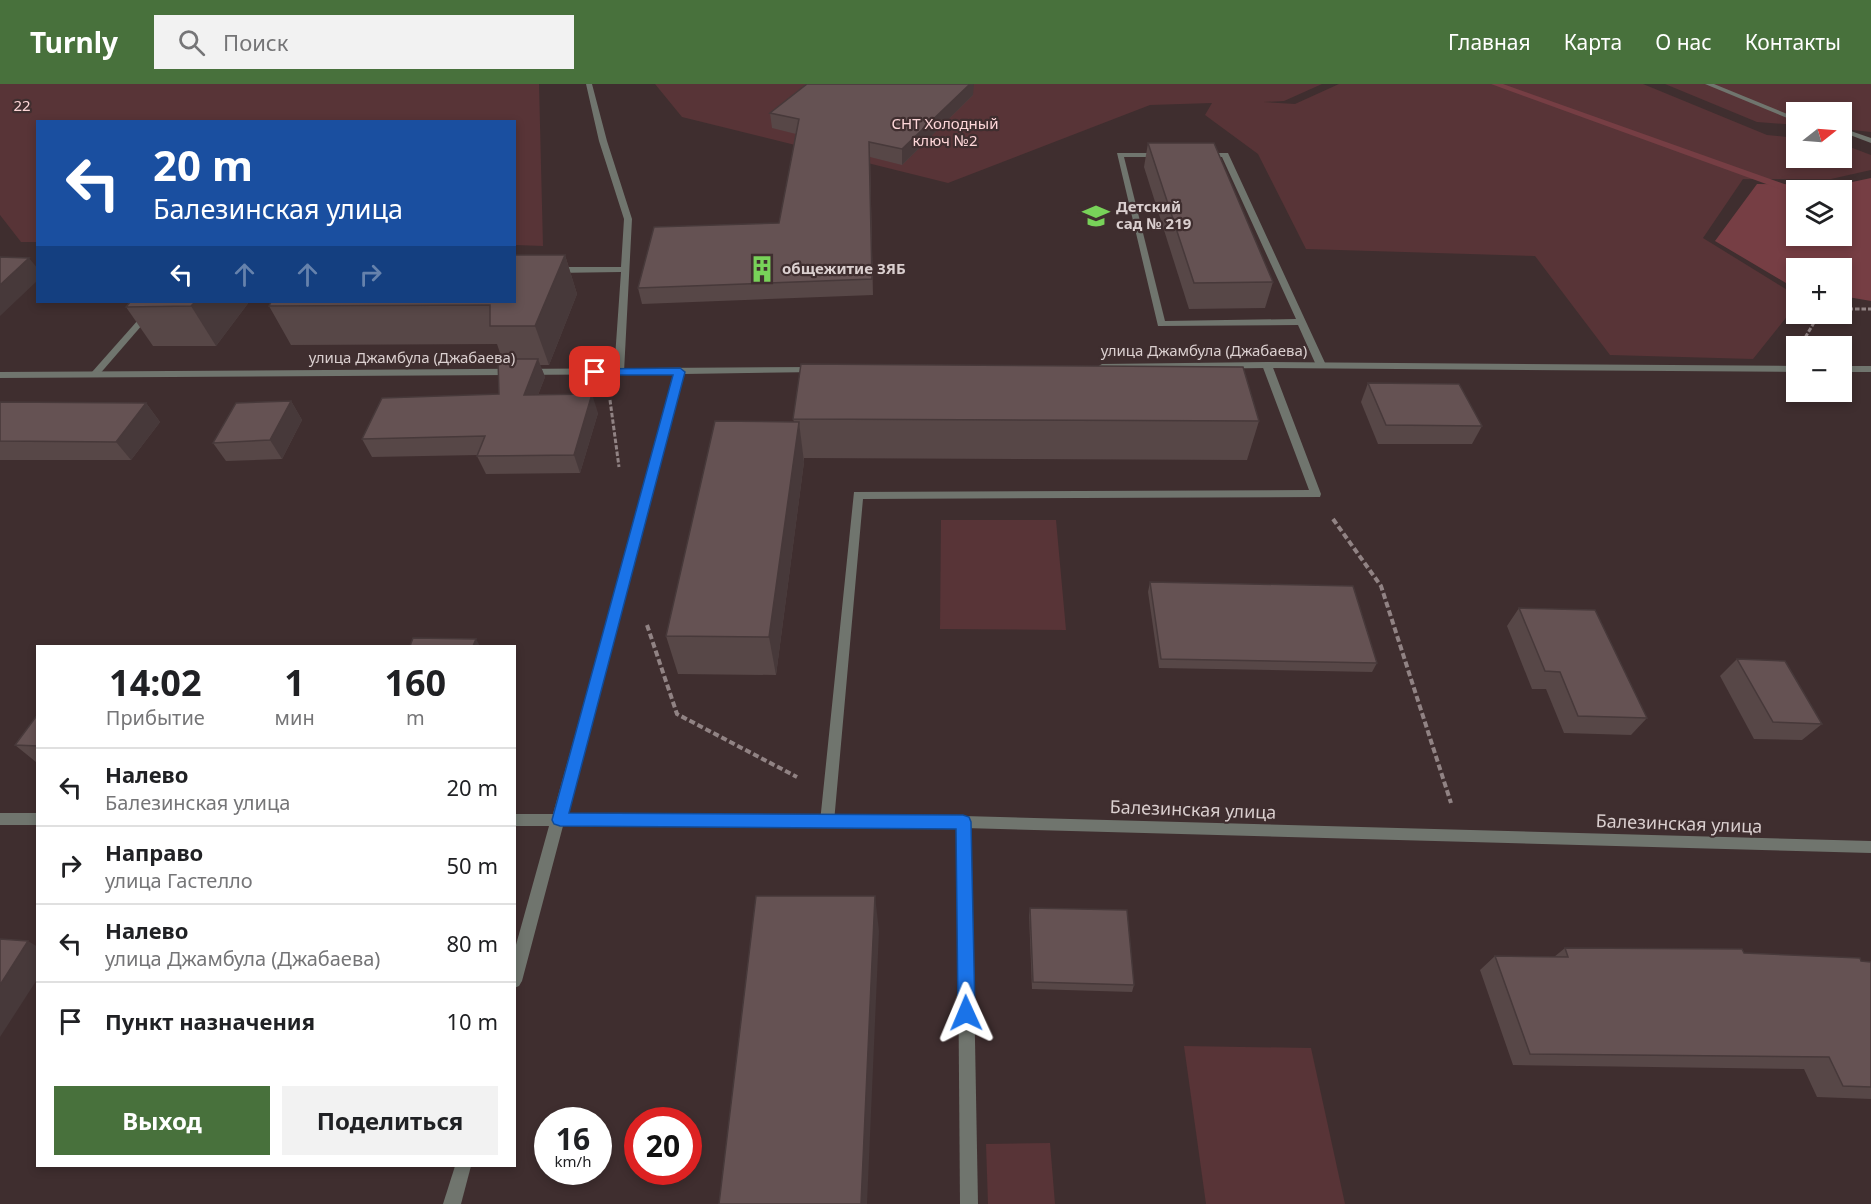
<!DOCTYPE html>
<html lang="ru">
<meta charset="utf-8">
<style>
body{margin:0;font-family:"Noto Sans",sans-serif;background:#f2f2f2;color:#202124;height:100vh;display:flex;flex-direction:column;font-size:22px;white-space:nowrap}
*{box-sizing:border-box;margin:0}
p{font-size:20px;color:#757577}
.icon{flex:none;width:33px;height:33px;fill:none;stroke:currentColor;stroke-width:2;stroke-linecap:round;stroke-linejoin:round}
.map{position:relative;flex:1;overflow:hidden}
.sheet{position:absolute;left:36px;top:561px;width:480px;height:522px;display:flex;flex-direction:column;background:#fff;border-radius:0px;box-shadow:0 3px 9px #0003}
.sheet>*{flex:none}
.top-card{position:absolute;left:36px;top:36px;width:480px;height:183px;border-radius:0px;box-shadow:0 3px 9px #0003;background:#1a4fa0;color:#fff;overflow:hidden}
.needle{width:39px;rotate:73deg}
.controls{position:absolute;left:1786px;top:18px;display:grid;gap:12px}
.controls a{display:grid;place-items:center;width:66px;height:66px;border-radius:0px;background:#fff;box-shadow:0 3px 9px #0003;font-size:30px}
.speed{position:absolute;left:534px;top:1023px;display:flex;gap:12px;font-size:30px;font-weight:700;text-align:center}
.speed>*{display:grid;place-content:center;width:78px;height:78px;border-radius:50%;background:#fff;box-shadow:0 3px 9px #0003;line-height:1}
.speed small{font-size:15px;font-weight:400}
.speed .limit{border:9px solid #d22;background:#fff;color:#111}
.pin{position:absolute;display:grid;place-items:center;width:51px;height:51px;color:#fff;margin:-26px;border-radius:12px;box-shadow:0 3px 9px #0006}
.me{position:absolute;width:66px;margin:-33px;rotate:359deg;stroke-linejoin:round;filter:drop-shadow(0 0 4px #0008)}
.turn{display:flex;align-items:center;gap:21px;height:126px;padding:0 18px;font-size:27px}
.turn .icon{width:78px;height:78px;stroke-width:2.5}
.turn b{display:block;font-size:42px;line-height:51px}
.lanes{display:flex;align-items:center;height:57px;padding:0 18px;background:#0003;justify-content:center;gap:30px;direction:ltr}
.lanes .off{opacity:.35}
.eta{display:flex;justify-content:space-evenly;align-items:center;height:102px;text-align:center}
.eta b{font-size:36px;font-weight:700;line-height:42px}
.button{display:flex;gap:12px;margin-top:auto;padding:12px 18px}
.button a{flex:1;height:69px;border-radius:0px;background:#48713c;color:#fff;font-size:24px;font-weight:700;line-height:69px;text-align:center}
.button a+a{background:#f2f2f2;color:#202124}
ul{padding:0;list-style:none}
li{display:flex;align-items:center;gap:18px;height:78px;padding:0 18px;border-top:2px solid #e0e0e0}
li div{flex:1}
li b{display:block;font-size:22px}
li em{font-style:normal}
header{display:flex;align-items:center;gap:36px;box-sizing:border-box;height:84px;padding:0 30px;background:#48713c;color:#fff}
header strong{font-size:28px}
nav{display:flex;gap:33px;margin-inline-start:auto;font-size:21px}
.search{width:420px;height:54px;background:#f2f2f2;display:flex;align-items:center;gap:15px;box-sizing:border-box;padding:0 21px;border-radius:0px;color:#757577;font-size:22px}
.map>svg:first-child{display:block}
</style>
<header>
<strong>Turnly</strong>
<div class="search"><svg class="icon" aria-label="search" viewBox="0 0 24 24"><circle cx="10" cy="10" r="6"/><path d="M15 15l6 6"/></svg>Поиск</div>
<nav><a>Главная</a><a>Карта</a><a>О нас</a><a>Контакты</a></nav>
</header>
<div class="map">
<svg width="1871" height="1120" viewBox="0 0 1871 1120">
<rect width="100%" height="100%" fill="#3f2e2f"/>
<g fill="#583437">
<polygon points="0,0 539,0 543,162 515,161 514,38 38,38 37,158 21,158 0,131"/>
<polygon points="655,0 1322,0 1284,17 1263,18 1295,20 1339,0 1643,0 1767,51 1797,54 1797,74 1842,74 1842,60 1871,71 1871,86 1831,95 1743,95 1703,154 1797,212 1797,220 1753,275 1610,271 1535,172 1306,165 1258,70 1205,31 1212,19 1150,21 948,99 682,33"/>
<polygon points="1665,0 1871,0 1871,48 1842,45 1842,28 1797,28 1797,41 1757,38"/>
<polygon points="941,436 1056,436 1066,546 940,545"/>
<polygon points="1184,962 1311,964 1345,1120 1206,1120"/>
<polygon points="1050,1059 1055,1120 988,1120 986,1060"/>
</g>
<path fill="#763e44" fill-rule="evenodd" d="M1871,94V217L1842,212V184H1797L1796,205L1715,157L1757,100L1838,101ZM1797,106H1842V152H1797Z"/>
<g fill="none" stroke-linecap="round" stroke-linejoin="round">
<polygon fill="#763e44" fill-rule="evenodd" points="1491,0 1503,0 1801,106 1797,106 1797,111 1794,110"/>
<g stroke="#918384" stroke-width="3" stroke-dasharray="4.5 2" stroke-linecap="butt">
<polyline points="1842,225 1871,225"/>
<polyline points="1802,259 1819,230"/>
<polyline points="610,316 619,383"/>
</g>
<g stroke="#918384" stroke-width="4" stroke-dasharray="6 3" stroke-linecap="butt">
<polyline points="1333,435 1381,502 1451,719"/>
<polyline points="647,541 677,630 797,693"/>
</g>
<g fill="#70756e" fill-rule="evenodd">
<polygon points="586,0 592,0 607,57 632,135 624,288 619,291 614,288 621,188 554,189 550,186 554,183 621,183 624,135 599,57"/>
<polygon points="1705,0 1714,0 1797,34 1797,38"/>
<polygon points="1842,44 1871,54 1871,59 1842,48"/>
<polygon points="1117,69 1161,69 1165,71 1161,73 1124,73 1165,237 1296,235 1222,73 1205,73 1201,71 1205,69 1228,69 1326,281 1324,283 1321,284 1316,281 1298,241 1158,242"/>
<polygon points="154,218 162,218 98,292 92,292 92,288"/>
<polygon points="1267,278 1272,281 1321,410 1320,413 863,415 834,738 832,742 827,744 822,742 820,738 854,408 1309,406 1262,281"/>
<polygon points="964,732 969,734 971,738 978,1120 960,1120 957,738 959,734"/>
</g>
<g fill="#70756e" fill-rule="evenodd">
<polygon points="1267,278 1797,282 1797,288 1267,284 1102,286 1097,283 1102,280"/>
<rect x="1842" y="282" width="29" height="6"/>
<polygon points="815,283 818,284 818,288 684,290 566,730 964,732 1871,757 1871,769 964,744 563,742 522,897 519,902 514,904 514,868 549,742 514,742 514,730 553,730 675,290 0,294 0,288"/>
<rect x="0" y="729" width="38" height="12"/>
<polygon points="455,1082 471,1082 461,1120 443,1120"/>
</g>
</g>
<g fill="#574747">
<polygon points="973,11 902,81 870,73 873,211 642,220 638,204 779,139 796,50 772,44 770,29"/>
<polygon points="1148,59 1273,198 1265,224 1189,225 1144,83"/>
<polygon points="565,171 577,210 549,281 540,281 545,293 538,311 598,329 580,389 486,390 477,372 478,371 372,373 362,355 499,310 502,275 497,260 291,261 269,222"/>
<polygon points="130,218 249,218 216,262 153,262 126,223"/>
<polygon points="1368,299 1482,342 1472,360 1378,360 1361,318"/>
<polygon points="291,317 302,336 282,375 226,377 213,359"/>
<polygon points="0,318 146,319 160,338 131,376 0,376"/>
<polygon points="793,335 1259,337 1247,376 804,374 804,378 776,591 678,590 666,552 794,338"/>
<polygon points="1150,498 1377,579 1372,588 1159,584 1148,508"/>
<polygon points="1519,524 1647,634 1631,651 1564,649 1546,605 1532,605 1507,542"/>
<polygon points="1737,575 1822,640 1802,656 1754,655 1720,592"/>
<polygon points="38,630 38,678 36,678 15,661"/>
<polygon points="1030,824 1134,901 1132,908 1032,905 1029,831"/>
<polygon points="1565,864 1744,869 1871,878 1871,1015 1817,1013 1804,985 1513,981 1480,886 1495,872 1554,873"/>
</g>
<g fill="#47393a">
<polygon points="970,0 974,0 973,11 902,81 902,65"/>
<polygon points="565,171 577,210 549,281 535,242"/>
<polygon points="29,174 38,185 38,196 0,232 0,201"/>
<polygon points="195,218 249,218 216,262 191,222"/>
<polygon points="538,275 545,293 531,329 524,311"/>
<polygon points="592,310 598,329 580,389 574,371"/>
<polygon points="291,317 302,336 282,375 270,356"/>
<polygon points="146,319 160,338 131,376 116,358"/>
<polygon points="799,338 804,378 776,591 769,553"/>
<polygon points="476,555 480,562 473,562"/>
<polygon points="875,812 879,847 867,1120 861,1120"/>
<polygon points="28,857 38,863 38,894 0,953 0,901"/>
</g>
<g fill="#655253" stroke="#47393a" stroke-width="1.5">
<polygon points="807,0 970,0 902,65 869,58 872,195 638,204 654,143 779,139 799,35 770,29"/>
<polygon points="1148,59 1214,59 1273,198 1194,199"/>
<polygon points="514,171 565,171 535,242 490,242 490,221 269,222 271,218 514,218"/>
<polygon points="0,173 29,174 0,201"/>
<polygon points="130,218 195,218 191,222 126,223"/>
<polygon points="498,275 538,275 524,311 592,310 574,371 477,372 485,352 362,355 382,314 499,310"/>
<polygon points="801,280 1243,283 1259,337 793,335"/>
<polygon points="1368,299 1459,300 1482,342 1386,341"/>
<polygon points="291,317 270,356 213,359 236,319"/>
<polygon points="0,318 146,319 116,358 0,357"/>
<polygon points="715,337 799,338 769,553 666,552"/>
<polygon points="1150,498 1353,502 1377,579 1161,575"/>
<polygon points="1519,524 1595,526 1647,634 1578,632 1560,588 1545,587"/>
<polygon points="413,554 476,555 473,562 410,562"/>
<polygon points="1737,575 1785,577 1822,640 1773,638"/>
<polygon points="38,630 38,662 15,661"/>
<polygon points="756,812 875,812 861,1120 719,1120"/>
<polygon points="1030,824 1127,826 1134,901 1033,898"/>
<polygon points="0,855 28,857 0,901"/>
<polygon points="1565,864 1742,865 1744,869 1860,874 1861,877 1871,878 1871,1003 1843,1002 1829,973 1530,970 1495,872 1568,873"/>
</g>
<polygon fill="#1a73e8" stroke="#114b97" stroke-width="1.5" points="680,284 685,288 569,729 963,731 969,733 971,738 975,929 973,935 966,938 960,935 958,929 956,745 560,742 554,740 552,736 673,291 595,291 590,288 595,285"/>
<defs>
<symbol id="school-bare" viewBox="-9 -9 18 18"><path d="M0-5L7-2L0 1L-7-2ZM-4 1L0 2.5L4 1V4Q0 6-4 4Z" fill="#78d259" stroke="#3f2e2f" stroke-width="2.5" paint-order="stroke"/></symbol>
<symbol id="building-bare" viewBox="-9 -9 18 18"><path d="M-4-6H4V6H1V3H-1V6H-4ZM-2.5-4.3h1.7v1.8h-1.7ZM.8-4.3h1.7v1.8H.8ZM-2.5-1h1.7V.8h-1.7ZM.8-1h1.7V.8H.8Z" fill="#78d259" stroke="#3f2e2f" stroke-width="2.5" paint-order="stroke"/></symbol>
</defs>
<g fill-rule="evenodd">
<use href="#school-bare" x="1077" y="113" width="38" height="38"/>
<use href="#building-bare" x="743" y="166" width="38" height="38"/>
</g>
<g text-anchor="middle" stroke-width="4.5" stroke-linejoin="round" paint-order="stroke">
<g font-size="15" fill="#fdd6d8" stroke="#3f2e2f">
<text x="22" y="27">22</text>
<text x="945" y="45">СНТ Холодный<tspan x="945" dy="17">ключ №2</tspan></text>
</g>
<g font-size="15" font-weight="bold" fill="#dacfcf" stroke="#3f2e2f" text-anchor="start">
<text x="1116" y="128">Детский<tspan x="1116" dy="17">сад № 219</tspan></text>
<text x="782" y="190">общежитие ЗЯБ</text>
</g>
<g font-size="15" fill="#dacfcf" stroke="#3f2e2f">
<text x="1204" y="272">улица Джамбула (Джабаева)</text>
<text x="412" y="279">улица Джамбула (Джабаева)</text>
</g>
<g font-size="18" fill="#dacfcf" stroke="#3f2e2f">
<text transform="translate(1193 726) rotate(2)" y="6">Балезинская улица</text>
<text transform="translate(1679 740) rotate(2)" y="6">Балезинская улица</text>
</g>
</g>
</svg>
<div class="controls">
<a><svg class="needle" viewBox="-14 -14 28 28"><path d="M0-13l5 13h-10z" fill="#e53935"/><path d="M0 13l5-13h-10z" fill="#757577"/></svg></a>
<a><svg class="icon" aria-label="layers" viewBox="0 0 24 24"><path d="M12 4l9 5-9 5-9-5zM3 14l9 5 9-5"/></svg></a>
<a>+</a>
<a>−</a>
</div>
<div class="speed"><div>16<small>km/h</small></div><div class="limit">20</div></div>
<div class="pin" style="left:595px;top:288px;background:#d93025"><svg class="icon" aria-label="arrive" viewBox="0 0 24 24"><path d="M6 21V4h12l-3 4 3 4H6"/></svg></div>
<svg class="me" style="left:966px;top:929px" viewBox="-20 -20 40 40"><path d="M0-17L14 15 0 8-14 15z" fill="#1a73e8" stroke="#fff" stroke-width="4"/></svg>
<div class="top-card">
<div class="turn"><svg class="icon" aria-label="left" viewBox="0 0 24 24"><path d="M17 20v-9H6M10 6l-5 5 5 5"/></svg><div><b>20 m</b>Балезинская улица</div></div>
<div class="lanes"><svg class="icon" aria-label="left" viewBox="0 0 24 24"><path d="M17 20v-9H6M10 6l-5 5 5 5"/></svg><svg class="icon off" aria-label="ahead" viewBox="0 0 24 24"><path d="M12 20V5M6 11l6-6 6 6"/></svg><svg class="icon off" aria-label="ahead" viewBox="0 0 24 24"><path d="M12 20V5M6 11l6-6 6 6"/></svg><svg class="icon off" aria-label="right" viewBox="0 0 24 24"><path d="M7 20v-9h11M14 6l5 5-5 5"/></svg></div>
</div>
<section class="sheet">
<div class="eta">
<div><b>14:02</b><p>Прибытие</p></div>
<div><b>1</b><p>мин</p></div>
<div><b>160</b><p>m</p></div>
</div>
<ul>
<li><svg class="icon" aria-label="left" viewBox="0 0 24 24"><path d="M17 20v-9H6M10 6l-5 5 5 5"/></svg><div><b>Налево</b><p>Балезинская улица</p></div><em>20 m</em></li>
<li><svg class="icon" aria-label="right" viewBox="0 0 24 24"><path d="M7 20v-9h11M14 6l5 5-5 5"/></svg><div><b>Направо</b><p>улица Гастелло</p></div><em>50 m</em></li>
<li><svg class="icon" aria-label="left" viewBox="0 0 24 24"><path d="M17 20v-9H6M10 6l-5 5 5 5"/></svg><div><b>Налево</b><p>улица Джамбула (Джабаева)</p></div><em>80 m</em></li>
<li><svg class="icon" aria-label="arrive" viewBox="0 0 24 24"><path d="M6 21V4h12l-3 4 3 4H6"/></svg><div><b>Пункт назначения</b></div><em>10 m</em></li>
</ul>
<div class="button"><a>Выход</a><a>Поделиться</a></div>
</section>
</div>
